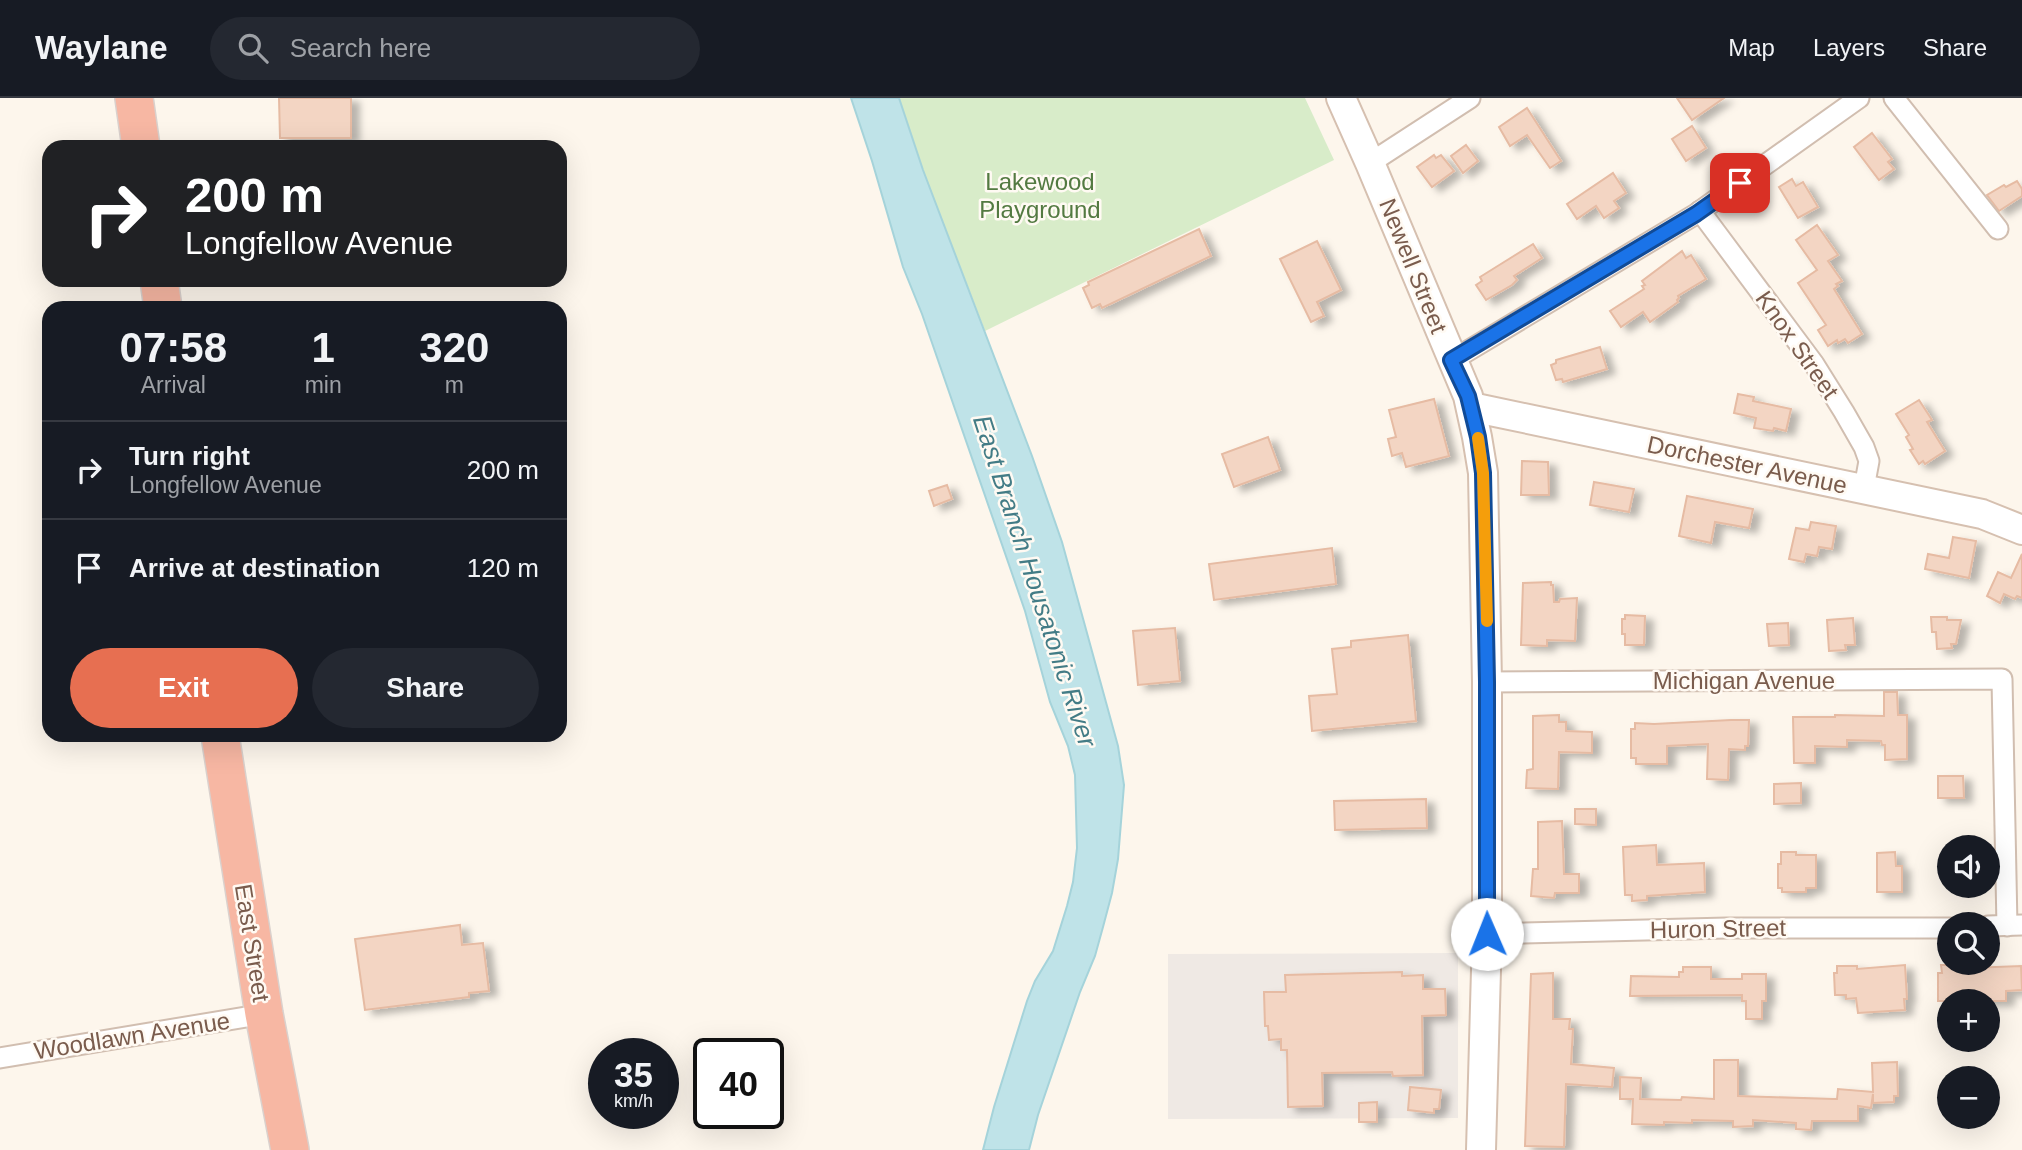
<!DOCTYPE html>
<meta charset="utf-8">
<style>
body{margin:0;font-family:Helvetica,sans-serif;background:#242831;color:#f1f3f6;height:100vh;display:flex;flex-direction:column;font-size:26px;white-space:nowrap}
*{box-sizing:border-box;margin:0}
p{font-size:23px;color:#9ea1a6}
.icon{flex:none;width:38px;height:38px;fill:none;stroke:currentColor;stroke-width:2;stroke-linecap:round;stroke-linejoin:round}
.map{position:relative;flex:1;overflow:hidden}
.details{position:absolute;left:42px;top:203px;width:525px;height:441px;display:flex;flex-direction:column;background:#171b24;border-radius:21px;box-shadow:0 7px 28px #0002}
.details>*{flex:none}
.guide{position:absolute;left:42px;top:42px;width:525px;height:147px;border-radius:21px;box-shadow:0 7px 28px #0002;background:#202124;color:#fff;overflow:hidden}
.controls{position:absolute;left:1937px;top:737px;display:grid;gap:14px}
.controls a{display:grid;place-items:center;width:63px;height:63px;border-radius:50%;background:#171b24;box-shadow:0 7px 28px #0002;font-size:35px}
.speed{position:absolute;left:588px;top:940px;display:flex;gap:14px;font-size:35px;font-weight:700;text-align:center}
.speed>*{display:grid;place-content:center;width:91px;height:91px;border-radius:50%;background:#171b24;box-shadow:0 7px 28px #0002;line-height:1}
.speed small{font-size:18px;font-weight:400}
.speed .limit{border:4px solid #111;border-radius:10px;background:#fff;color:#111}
.pin{position:absolute;display:grid;place-items:center;width:60px;height:60px;color:#fff;margin:-30px;border-radius:14px;box-shadow:0 4px 10px #0006}
.me{position:absolute;width:77px;margin:-38px;rotate:359deg;stroke-linejoin:round;filter:drop-shadow(0 0 5px #0008)}
.turn{display:flex;align-items:center;gap:24px;height:147px;padding:0 28px;font-size:32px}
.turn .icon{width:91px;height:91px;stroke-width:2.5}
.turn b{display:block;font-size:49px;line-height:60px}
.eta{display:flex;justify-content:space-evenly;align-items:center;height:119px;text-align:center}
.eta b{font-size:42px;font-weight:600;line-height:49px}
.action{display:flex;gap:14px;margin-top:auto;padding:14px 28px}
.action a{flex:1;height:80px;border-radius:42px;background:#e76f51;color:#fff;font-size:28px;font-weight:600;line-height:80px;text-align:center}
.action a+a{background:#242831;color:#f1f3f6}
ul{padding:0;list-style:none}
li{display:flex;align-items:center;gap:21px;height:98px;padding:0 28px;border-top:2px solid #363941}
li div{flex:1}
li b{display:block;font-size:26px}
li em{font-style:normal}
header{display:flex;align-items:center;gap:42px;box-sizing:border-box;height:98px;padding:0 35px;background:#171b24;border-bottom:2px solid #363941}
header strong{font-size:33px}
nav{display:flex;gap:38px;margin-inline-start:auto;font-size:24px}
.search{width:490px;height:63px;background:#242831;display:flex;align-items:center;gap:18px;box-sizing:border-box;padding:0 24px;border-radius:38px;color:#9ea1a6;font-size:26px}
.map>svg:first-child{display:block}
</style>
<header>
<strong>Waylane</strong>
<div class="search"><svg class="icon" aria-label="search" viewBox="0 0 24 24"><circle cx="10" cy="10" r="6"/><path d="M15 15l6 6"/></svg>Search here</div>
<nav><a>Map</a><a>Layers</a><a>Share</a></nav>
</header>
<div class="map">
<svg width="2022" height="1052" viewBox="0 0 2022 1052">
<defs>
<filter id="shadow"><feDropShadow dx="8" dy="4.5" stdDeviation="3.5" flood-color="#0004"/></filter>
</defs>
<rect width="100%" height="100%" fill="#fdf6ec"/>
<polygon fill="#efe9e4" points="1458,855 1458,1020 1168,1021 1168,856"/>
<polygon fill="#d8ecc9" points="899,0 1305,0 1334,62 985,233 923,72"/>
<polygon fill="#bfe3e8" stroke="#a5d3da" stroke-width="2" points="851,0 899,0 923,72 1032,358 1062,444 1118,648 1124,687 1118,761 1112,795 1103,829 1095,858 1080,894 1038,1017 1029,1052 983,1052 994,1009 1027,903 1035,883 1053,853 1067,808 1073,784 1077,750 1075,677 1068,648 1050,604 1025,513 922,216 903,169 872,63"/>
<g fill="#f3d5c3" stroke="#e6bba3" stroke-width="2" filter="url(#shadow)">
<polygon points="279,0 351,0 351,40 280,40"/>
<polygon points="1677,0 1724,0 1692,22"/>
<polygon points="1527,10 1561,63 1550,70 1527,37 1510,48 1499,29"/>
<polygon points="1692,28 1706,50 1686,63 1672,41"/>
<polygon points="1872,35 1892,61 1888,64 1894,71 1879,82 1854,49"/>
<polygon points="1466,47 1478,63 1463,75 1451,58"/>
<polygon points="1434,57 1436,60 1441,57 1454,73 1432,89 1417,69"/>
<polygon points="1613,75 1626,95 1614,103 1619,110 1604,120 1596,108 1577,121 1567,106"/>
<polygon points="1792,81 1796,88 1803,84 1818,109 1798,120 1779,89"/>
<polygon points="2017,83 2022,91 2022,98 1999,113 1987,97 2004,87 2006,89"/>
<polygon points="1817,127 1838,157 1828,163 1842,183 1836,186 1838,188 1834,191 1862,236 1848,245 1845,241 1838,245 1837,242 1828,248 1818,232 1826,227 1798,185 1817,172 1796,142"/>
<polygon points="1199,131 1211,158 1102,210 1100,206 1092,210 1083,190 1089,187 1088,184"/>
<polygon points="1317,143 1341,192 1317,204 1324,218 1311,224 1280,161"/>
<polygon points="1533,146 1542,160 1514,178 1517,182 1512,187 1486,202 1476,187 1482,183 1480,179"/>
<polygon points="1682,153 1686,160 1691,157 1706,181 1678,198 1679,200 1677,202 1678,204 1650,224 1643,214 1621,229 1610,213 1644,191 1642,188 1645,187 1642,183"/>
<polygon points="1600,249 1607,271 1563,284 1562,281 1556,282 1551,267 1556,265 1556,262"/>
<polygon points="1738,296 1754,299 1753,303 1791,311 1786,333 1774,330 1773,333 1754,330 1756,320 1734,315"/>
<polygon points="1434,301 1449,358 1406,369 1402,355 1392,358 1388,341 1396,339 1389,312"/>
<polygon points="1919,302 1932,322 1927,324 1945,353 1925,366 1923,363 1919,366 1910,352 1913,351 1906,339 1909,337 1896,316"/>
<polygon points="1268,339 1280,372 1234,389 1222,356"/>
<polygon points="1522,363 1548,364 1549,397 1521,397"/>
<polygon points="1594,384 1634,391 1629,414 1590,407"/>
<polygon points="947,387 952,401 934,408 929,393"/>
<polygon points="1687,398 1753,411 1749,430 1715,424 1711,445 1679,438"/>
<polygon points="1811,424 1836,428 1832,451 1819,449 1817,458 1806,456 1804,464 1789,461 1796,430 1809,432"/>
<polygon points="1953,439 1976,443 1969,480 1925,471 1928,456 1949,460"/>
<polygon points="1332,450 1336,486 1214,502 1209,466"/>
<polygon points="2022,456 2022,500 2017,498 2015,501 2004,496 2000,505 1987,498 1998,474 2011,480"/>
<polygon points="1551,484 1551,487 1553,487 1554,504 1559,504 1560,501 1577,500 1575,543 1547,542 1547,548 1521,547 1523,485"/>
<polygon points="1625,517 1645,518 1644,547 1625,547 1625,536 1622,536 1622,521 1625,521"/>
<polygon points="1931,519 1947,519 1947,522 1961,522 1956,546 1951,546 1952,550 1937,551 1936,534 1932,534"/>
<polygon points="1853,520 1855,547 1845,547 1846,552 1829,553 1827,522"/>
<polygon points="1788,525 1789,547 1769,548 1767,526"/>
<polygon points="1175,530 1180,583 1138,587 1133,533"/>
<polygon points="1408,537 1416,623 1312,633 1309,598 1337,596 1332,551 1351,549 1351,543"/>
<polygon points="1884,594 1897,594 1898,617 1907,617 1907,661 1885,662 1885,647 1882,647 1881,643 1847,642 1847,649 1815,648 1815,665 1794,665 1793,619 1835,619 1835,617 1884,618"/>
<polygon points="1559,617 1559,624 1566,624 1566,633 1592,634 1592,655 1559,654 1558,691 1526,690 1527,672 1533,671 1533,618"/>
<polygon points="1731,622 1749,622 1748,648 1745,648 1745,652 1729,651 1728,682 1707,681 1708,646 1667,648 1667,666 1636,666 1636,660 1631,660 1631,631 1635,631 1635,625 1654,626"/>
<polygon points="1938,678 1963,678 1964,700 1938,700"/>
<polygon points="1801,685 1801,705 1774,706 1774,686"/>
<polygon points="1426,701 1427,730 1335,732 1334,703"/>
<polygon points="1575,711 1596,711 1596,727 1575,726"/>
<polygon points="1562,723 1564,776 1579,776 1579,795 1555,795 1554,800 1531,798 1533,771 1538,771 1538,724"/>
<polygon points="1656,747 1657,767 1704,765 1705,794 1647,798 1647,802 1632,803 1632,797 1625,797 1623,749"/>
<polygon points="1781,754 1796,754 1796,757 1816,757 1816,790 1806,790 1806,794 1782,794 1782,790 1778,790 1778,766 1781,766"/>
<polygon points="1895,754 1896,768 1902,768 1902,794 1877,794 1877,755"/>
<polygon points="460,827 462,847 483,845 489,893 469,895 469,899 365,912 355,841"/>
<polygon points="1905,867 1907,901 1904,901 1905,912 1858,915 1856,900 1846,901 1846,897 1835,897 1834,875 1837,875 1837,868 1857,868 1857,871"/>
<polygon points="1941,867 1968,867 1969,870 2021,868 2022,892 2006,893 2006,903 1938,903 1938,875 1942,875"/>
<polygon points="1683,869 1711,869 1711,881 1742,881 1742,876 1766,876 1766,903 1762,903 1762,921 1746,921 1746,903 1742,903 1742,897 1630,898 1631,878 1679,879 1679,874 1683,874"/>
<polygon points="1402,874 1402,878 1423,877 1423,891 1445,891 1446,917 1422,918 1423,977 1393,978 1392,974 1322,975 1323,1008 1288,1009 1287,952 1281,952 1281,941 1269,942 1268,928 1265,928 1264,894 1286,894 1285,877"/>
<polygon points="1553,875 1553,921 1570,921 1569,931 1573,931 1571,966 1614,970 1612,989 1566,986 1564,1049 1525,1048 1531,876"/>
<polygon points="1714,962 1738,962 1738,998 1834,1001 1837,1001 1838,991 1873,994 1872,965 1897,964 1898,998 1894,998 1894,1004 1873,1005 1873,996 1871,1010 1858,1008 1858,1023 1812,1023 1811,1032 1796,1031 1796,1025 1753,1022 1753,1028 1733,1029 1733,1023 1692,1022 1692,1025 1664,1024 1664,1027 1632,1026 1633,1001 1620,1001 1620,979 1641,980 1640,1001 1681,1002 1682,999 1714,1001"/>
<polygon points="1410,989 1441,992 1439,1011 1434,1011 1434,1015 1408,1012"/>
<polygon points="1377,1004 1377,1024 1359,1024 1359,1005"/>
</g>
<g fill="none" stroke-linecap="round" stroke-linejoin="round">
<defs>
<g id="street">
<polyline points="1894,0 1998,131"/>
<polyline points="1370,65 1470,0"/>
<polyline points="1700,113 1814,266 1844,314 1864,349 1869,363 1864,390"/>
<polyline points="1451,263 1696,116 1859,0"/>
<polyline points="1487,584 2002,581 2007,828"/>
<polyline points="1988,828 2022,827"/>
<polyline points="1487,836 1727,830 1950,830"/>
<polyline points="0,960 264,916"/>
</g>
<g id="secondary">
<polyline points="1341,0 1370,65 1468,298 1477,339 1483,375 1487,584 1487,836 1481,1052"/>
<polyline points="1471,309 1982,416 2022,432"/>
</g>
<g id="highway">
<polyline points="134,0 141,49"/>
<polyline points="159,182 163,210"/>
<polyline points="220,637 264,916 290,1052"/>
</g>
</defs>
<use href="#street" stroke="#d1beb0" stroke-width="23"/>
<use href="#secondary" stroke="#d6c0b0" stroke-width="32"/>
<use href="#highway" stroke="#dad1cd" stroke-width="40"/>
<use href="#street" stroke="#fff" stroke-width="19"/>
<use href="#secondary" stroke="#fff" stroke-width="28"/>
<use href="#highway" stroke="#f7b7a3" stroke-width="37"/>
</g>
<g fill="none" stroke-linecap="round" stroke-linejoin="round">
<defs>
<polyline id="route" points="1487,836 1487,584 1483,375 1478,339 1468,298 1451,262 1696,116 1740,85"/>
</defs>
<use href="#route" stroke="#114b97" stroke-width="18"/>
<use href="#route" stroke="#1a73e8" stroke-width="12"/>
<polyline stroke="#f59e0b" stroke-width="12" points="1478,340 1483,375 1487,523"/>
</g>
<g text-anchor="middle" stroke-width="5" stroke-linejoin="round" paint-order="stroke">
<g font-size="24" fill="#537a41" stroke="#fffaf3">
<text x="1040" y="92">Lakewood<tspan x="1040" dy="28">Playground</tspan></text>
</g>
<g font-size="24" fill="#7a5c4d" stroke="#fffaf3">
<text transform="translate(1413 168) rotate(68)" y="8">Newell Street</text>
<text transform="translate(1797 247) rotate(55)" y="8">Knox Street</text>
<text transform="translate(1747 367) rotate(12)" y="8">Dorchester Avenue</text>
<text x="1744" y="591">Michigan Avenue</text>
<text transform="translate(1718 831) rotate(-1)" y="8">Huron Street</text>
<text transform="translate(252 845) rotate(81)" y="8">East Street</text>
<text transform="translate(132 938) rotate(-9)" y="8">Woodlawn Avenue</text>
</g>
<g font-size="26" font-style="italic" fill="#437c86" stroke="#fffaf3">
<text transform="translate(1035 483) rotate(72)" y="9">East Branch Housatonic River</text>
</g>
</g>
</svg>
<div class="controls">
<a><svg class="icon" aria-label="sound" viewBox="0 0 24 24"><path d="M4 9h4l5-4v14l-5-4H4zM17 9q2 3 0 6"/></svg></a>
<a><svg class="icon" aria-label="search" viewBox="0 0 24 24"><circle cx="10" cy="10" r="6"/><path d="M15 15l6 6"/></svg></a>
<a>+</a>
<a>−</a>
</div>
<div class="speed"><div>35<small>km/h</small></div><div class="limit">40</div></div>
<div class="pin" style="left:1740px;top:85px;background:#d93025"><svg class="icon" aria-label="arrive" viewBox="0 0 24 24"><path d="M6 21V4h12l-3 4 3 4H6"/></svg></div>
<svg class="me" style="left:1487px;top:836px" viewBox="-20 -20 40 40"><circle r="19" fill="#fff"/><path d="M0-13L10 11 0 6-10 11z" fill="#1a73e8"/></svg>
<div class="guide">
<div class="turn"><svg class="icon" aria-label="right" viewBox="0 0 24 24"><path d="M7 20v-9h11M14 6l5 5-5 5"/></svg><div><b>200 m</b>Longfellow Avenue</div></div>
</div>
<section class="details">
<div class="eta">
<div><b>07:58</b><p>Arrival</p></div>
<div><b>1</b><p>min</p></div>
<div><b>320</b><p>m</p></div>
</div>
<ul>
<li><svg class="icon" aria-label="right" viewBox="0 0 24 24"><path d="M7 20v-9h11M14 6l5 5-5 5"/></svg><div><b>Turn right</b><p>Longfellow Avenue</p></div><em>200 m</em></li>
<li><svg class="icon" aria-label="arrive" viewBox="0 0 24 24"><path d="M6 21V4h12l-3 4 3 4H6"/></svg><div><b>Arrive at destination</b></div><em>120 m</em></li>
</ul>
<div class="action"><a>Exit</a><a>Share</a></div>
</section>
</div>
